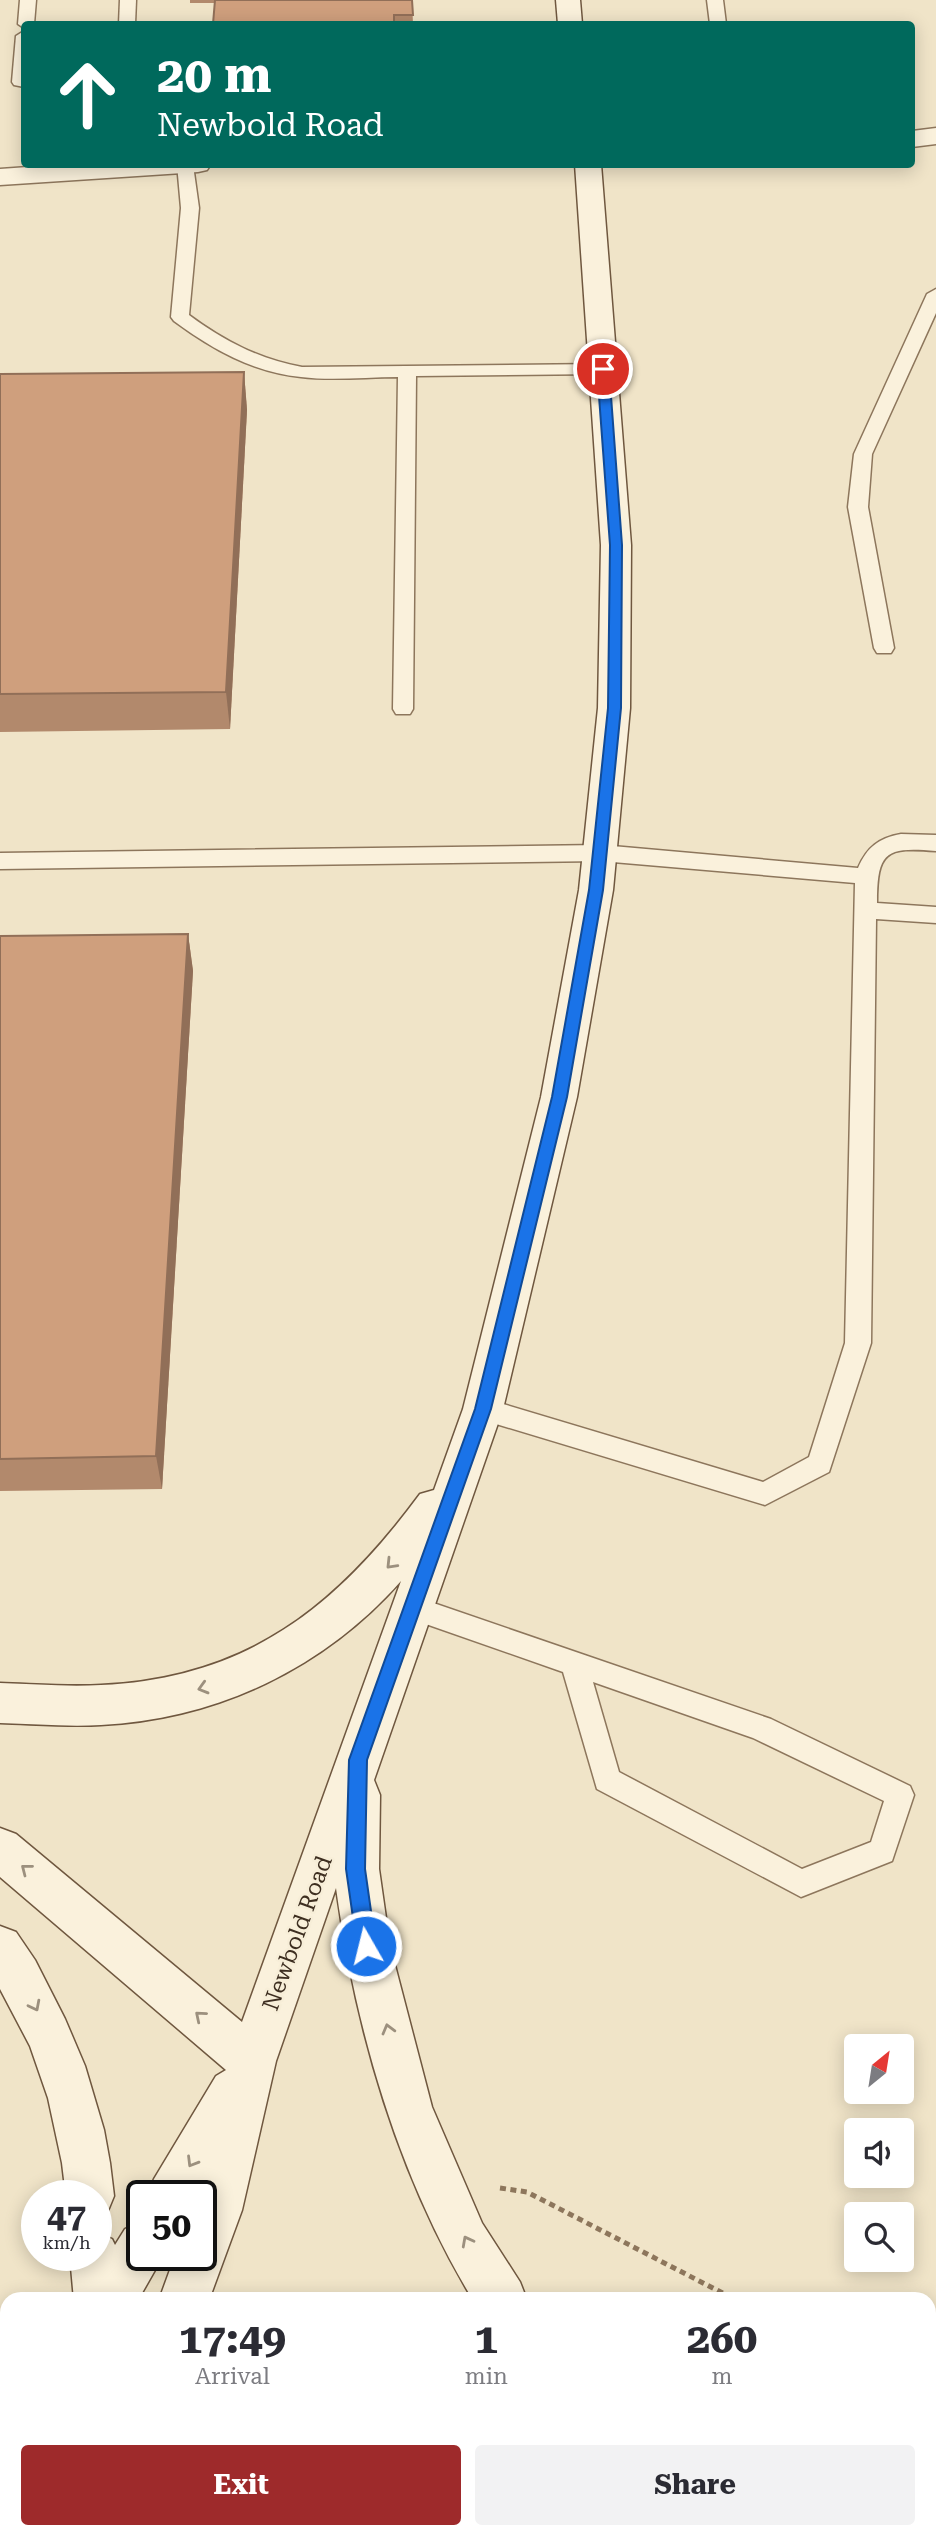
<!DOCTYPE html>
<style>
body{margin:0;font-family:"Roboto Serif",serif;background:#f2f2f3;color:#2b2b33;height:100vh;display:flex;flex-direction:column;font-size:26px;white-space:nowrap}
*{box-sizing:border-box;margin:0}
p{font-size:23px;color:#7c7c81}
.icon{flex:none;width:38px;height:38px;fill:none;stroke:currentColor;stroke-width:2;stroke-linecap:round;stroke-linejoin:round}
.map{position:relative;flex:1;overflow:hidden}
.panel{position:absolute;left:0px;top:2292px;width:936px;height:247px;display:flex;flex-direction:column;background:#fff;border-radius:21px 21px 0 0;box-shadow:0 4px 18px #0003}
.panel>*{flex:none}
.guide{position:absolute;left:21px;top:21px;width:894px;height:147px;border-radius:7px;box-shadow:0 4px 18px #0003;background:#00695c;color:#fff;overflow:hidden}
.needle{width:46px;rotate:30deg}
.controls{position:absolute;left:844px;top:2034px;display:grid;gap:14px}
.controls a{display:grid;place-items:center;width:70px;height:70px;border-radius:7px;background:#fff;box-shadow:0 4px 18px #0003;font-size:35px}
.speed{position:absolute;left:21px;top:2180px;display:flex;gap:14px;font-size:35px;font-weight:700;text-align:center}
.speed>*{display:grid;place-content:center;width:91px;height:91px;border-radius:50%;background:#fff;box-shadow:0 4px 18px #0003;line-height:1}
.speed small{font-size:18px;font-weight:400}
.speed .limit{border:4px solid #111;border-radius:10px;background:#fff;color:#111}
.pin{position:absolute;display:grid;place-items:center;width:60px;height:60px;color:#fff;margin:-30px;border:4px solid #fff;border-radius:50%;box-shadow:0 2px 7px #0007}
.me{position:absolute;width:77px;margin:-38px;rotate:352deg;stroke-linejoin:round;filter:drop-shadow(0 0 5px #0008)}
.turn{display:flex;align-items:center;gap:24px;height:147px;padding:0 21px;font-size:32px}
.turn .icon{width:91px;height:91px;stroke-width:2.5}
.turn b{display:block;font-size:49px;line-height:60px}
.eta{display:flex;justify-content:space-evenly;align-items:center;height:119px;text-align:center}
.eta b{font-size:42px;font-weight:700;line-height:49px}
.cta{display:flex;gap:14px;margin-top:auto;padding:14px 21px}
.cta a{flex:1;height:80px;border-radius:7px;background:#9e2a2b;color:#fff;font-size:28px;font-weight:700;line-height:80px;text-align:center}
.cta a+a{background:#f2f2f3;color:#2b2b33}
.map>svg:first-child{display:block}
</style>
<div class="map">
<svg width="936" height="2538" viewBox="0 0 936 2538">
<rect width="100%" height="100%" fill="#f0e4c8"/>
<g fill="none" stroke-linecap="round" stroke-linejoin="round">
<defs>
<g id="service">
<polygon points="20,0 36,0 34,24 24,24 24,28 18,24"/>
<polygon points="120,0 136,0 135,24 119,24"/>
<polygon points="707,0 723,0 726,24 710,24"/>
<polygon points="24,31 24,87 14,85 12,82 16,36"/>
<path d="M177,164L193,165L199,208L189,315C224,341 259,359 302,367L603,364L612,369L603,374L416,376L413,709L410,714H396L393,709L398,377C366,377 332,381 301,377C252,372 212,349 174,321L171,317L181,208Z"/>
<polygon points="936,289 936,313 872,454 868,507 894,648 891,653 877,653 874,648 848,507 854,454 927,294"/>
<path d="M901,834L936,835V851C886,847 877,851 877,903L936,907V923L876,919L871,1343L829,1472L765,1505L483,1420L474,1417L470,1409L474,1401L483,1398L763,1482L809,1457L845,1343L855,883L601,861L0,869V853L601,845L858,868C867,847 879,838 901,834Z"/>
<path d="M413,1596L771,1719L910,1786L914,1795L892,1861L801,1897L597,1789L563,1672L403,1616L400,1608L403,1600ZM593,1682L753,1738L884,1801L871,1842L802,1869L619,1772Z"/>
</g>
<g id="minor">
<polygon points="936,128 936,144 912,147 912,131"/>
<polygon points="70,164 211,164 207,170 198,172 0,185 0,169"/>
</g>
<g id="secondary">
<polygon points="556,0 580,0 582,24 558,24"/>
<path d="M575,164H601L631,545L630,708L613,890L577,1097L503,1409L374,1780L380,1795L379,1869L390,1946L432,2107L482,2223L520,2282L527,2300H473C398,2176 356,2030 336,1888L276,2061L242,2210L209,2300H159L175,2256H201V2196H147L154,2179L216,2076L226,2070L0,1877V1828L16,1834L242,2022L401,1581C324,1668 218,1719 101,1725C68,1727 34,1724 0,1723V1683C34,1684 67,1687 101,1685C247,1678 336,1608 420,1494L434,1490L463,1409L541,1097L579,890L598,708L601,545Z"/>
<polygon points="0,1926 16,1932 35,1960 65,2019 85,2066 104,2130 110,2163 114,2196 107,2213 96,2218 96,2196 66,2196 62,2163 48,2098 30,2046 0,1989"/>
<polygon points="142,2221 142,2256 163,2256 138,2300 74,2300 70,2256 96,2256 96,2232 112,2239 115,2245 125,2229"/>
<polygon points="7,2510 7,2532 44,2532 42,2538 0,2538 0,2513"/>
<polygon points="71,2532 123,2532 121,2538 69,2538"/>
<polygon points="684,2532 740,2532 742,2538 686,2538"/>
</g>
</defs>
<use href="#service" stroke="#8d765c" stroke-width="3"/>
<use href="#minor" stroke="#8d765c" stroke-width="3"/>
<use href="#secondary" stroke="#6f573f" stroke-width="3"/>
<g stroke="#8d765c" stroke-width="5" stroke-dasharray="6 4.5" stroke-linecap="butt">
<polyline points="500,2188 527,2192 736,2300"/>
<polyline points="929,2369 936,2376"/>
</g>
<use href="#service" fill="#faf1dc" fill-rule="evenodd"/>
<use href="#minor" fill="#faf1dc" fill-rule="evenodd"/>
<use href="#secondary" fill="#faf1dc" fill-rule="evenodd"/>
</g>
<g fill="#b2896c">
<polygon points="190,0 412,0 413,24 213,24 215,3 190,3"/>
<polygon points="244,372 247,410 230,729 0,732 0,374"/>
<polygon points="188,934 193,971 162,1489 0,1491 0,936"/>
</g>
<g fill="#916f58">
<polygon points="244,372 247,410 230,729 226,692"/>
<polygon points="188,934 193,971 162,1489 156,1456"/>
</g>
<g fill="#cf9f7d" stroke="#916f58" stroke-width="2">
<polygon points="215,0 412,0 413,15 394,15 394,24 213,24"/>
<polygon points="244,372 226,692 0,694 0,374"/>
<polygon points="188,934 156,1456 0,1459 0,936"/>
</g>
<defs><path id="oneway-chevron" d="M-2-3.5L2.5 0L-2 3.5" fill="none" stroke-width="1.6" stroke-linecap="round" stroke-linejoin="round" transform="scale(1.75)"/></defs>
<g stroke="#9c907e">
<use href="#oneway-chevron" transform="translate(391 1564) rotate(134)"/>
<use href="#oneway-chevron" transform="translate(203 1688) rotate(164)"/>
<use href="#oneway-chevron" transform="translate(26 1869) rotate(-142)"/>
<use href="#oneway-chevron" transform="translate(35 2006) rotate(63)"/>
<use href="#oneway-chevron" transform="translate(200 2016) rotate(-140)"/>
<use href="#oneway-chevron" transform="translate(388 2029) rotate(-105)"/>
<use href="#oneway-chevron" transform="translate(192 2162) rotate(121)"/>
<use href="#oneway-chevron" transform="translate(467 2241) rotate(-118)"/>
</g>
<polygon fill="#1a73e8" stroke="#114b97" stroke-width="2" points="603,366 609,369 622,545 621,708 603,890 567,1097 491,1409 367,1760 365,1869 376,1946 373,1953 366,1956 360,1953 357,1946 346,1869 349,1760 475,1409 552,1097 589,890 608,708 610,545 597,369"/>
<g text-anchor="middle" stroke-width="5" stroke-linejoin="round" paint-order="stroke">
<g font-size="23" fill="#3d2e20" stroke="#f7eed8">
<text transform="translate(297 1933) rotate(-70)" y="8">Newbold Road</text>
</g>
</g>
</svg>
<div class="controls">
<a><svg class="needle" viewBox="-14 -14 28 28"><path d="M0-13l5 13h-10z" fill="#e53935"/><path d="M0 13l5-13h-10z" fill="#7c7c81"/></svg></a>
<a><svg class="icon" aria-label="sound" viewBox="0 0 24 24"><path d="M4 9h4l5-4v14l-5-4H4zM17 9q2 3 0 6"/></svg></a>
<a><svg class="icon" aria-label="search" viewBox="0 0 24 24"><circle cx="10" cy="10" r="6"/><path d="M15 15l6 6"/></svg></a>
</div>
<div class="speed"><div>47<small>km/h</small></div><div class="limit">50</div></div>
<div class="pin" style="left:603px;top:369px;background:#d93025"><svg class="icon" aria-label="arrive" viewBox="0 0 24 24"><path d="M6 21V4h12l-3 4 3 4H6"/></svg></div>
<svg class="me" style="left:366px;top:1946px" viewBox="-20 -20 40 40"><circle r="17" fill="#1a73e8" stroke="#fff" stroke-width="3"/><path d="M0-11L8 9 0 5-8 9z" fill="#fff"/></svg>
<div class="guide">
<div class="turn"><svg class="icon" aria-label="ahead" viewBox="0 0 24 24"><path d="M12 20V5M6 11l6-6 6 6"/></svg><div><b>20 m</b>Newbold Road</div></div>
</div>
<section class="panel">
<div class="eta">
<div><b>17:49</b><p>Arrival</p></div>
<div><b>1</b><p>min</p></div>
<div><b>260</b><p>m</p></div>
</div>
<div class="cta"><a>Exit</a><a>Share</a></div>
</section>
</div>
